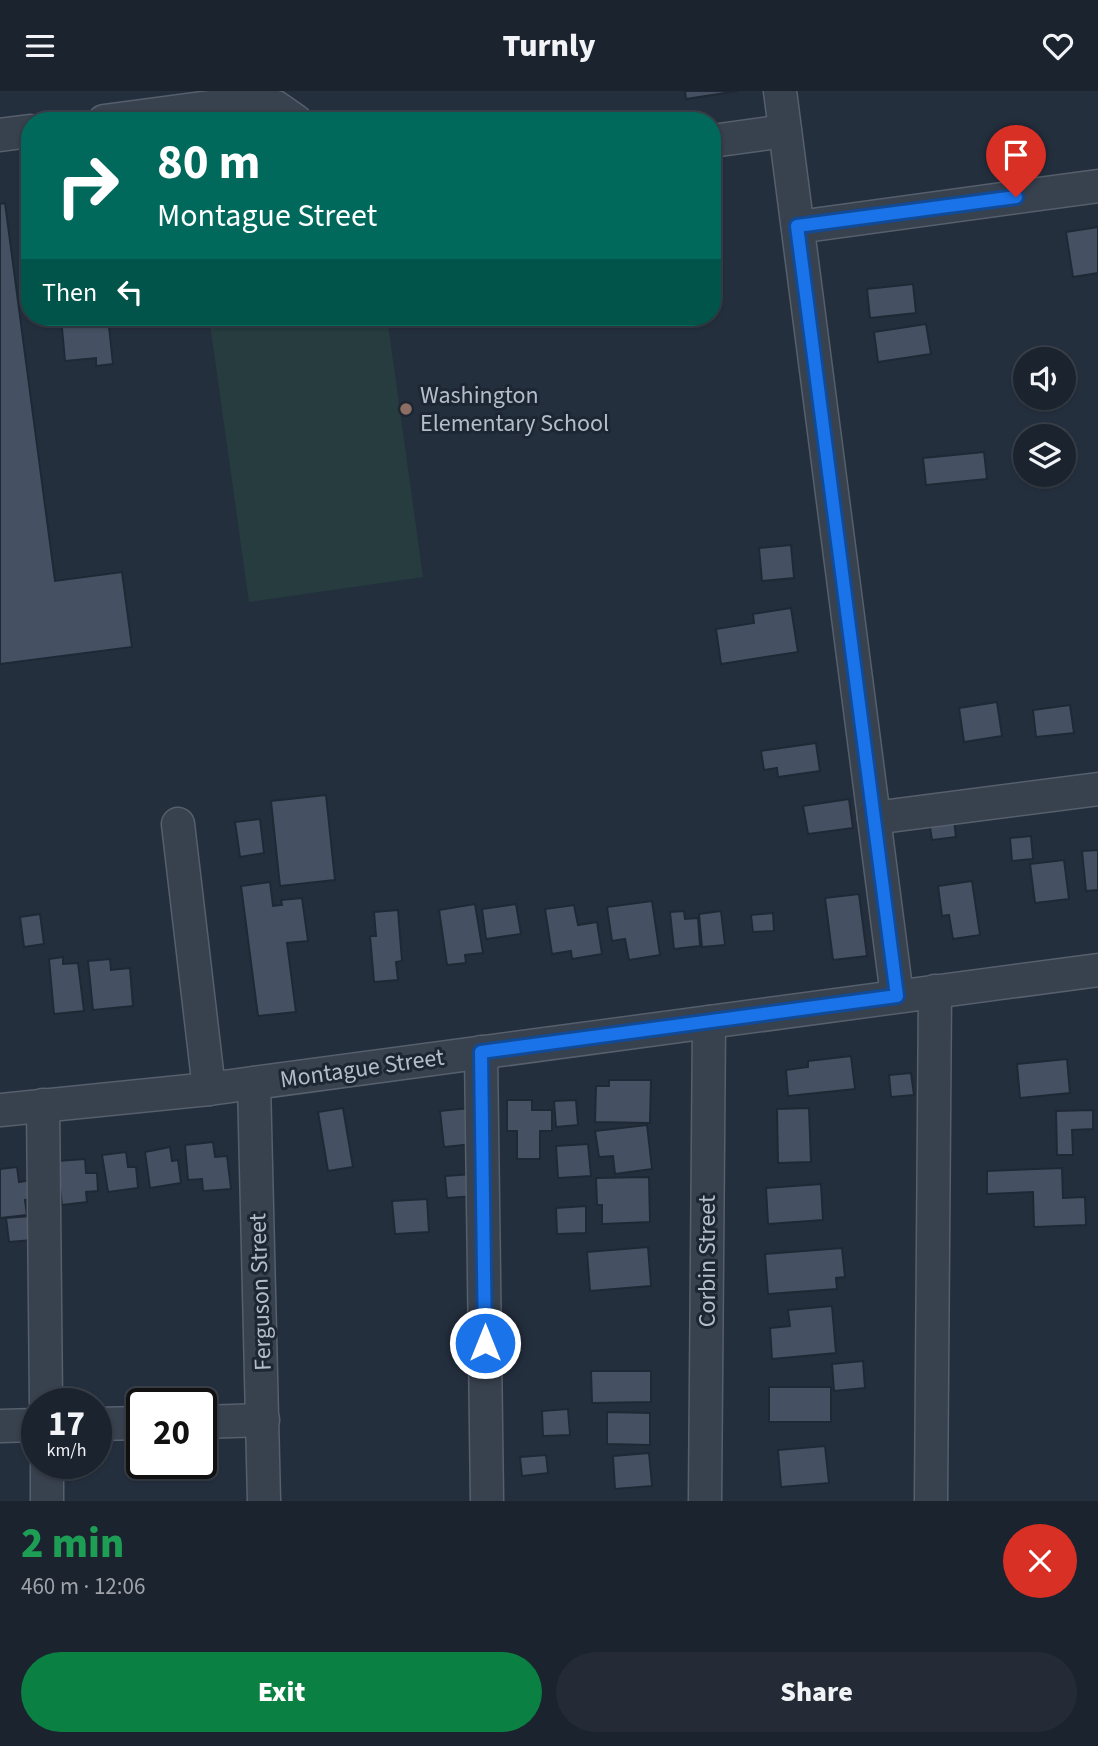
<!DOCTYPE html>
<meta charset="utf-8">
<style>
body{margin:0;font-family:"Source Sans 3",sans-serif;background:#242b36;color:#f1f3f6;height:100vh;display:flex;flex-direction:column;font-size:26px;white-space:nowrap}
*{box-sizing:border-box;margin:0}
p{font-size:23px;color:#a0a4aa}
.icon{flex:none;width:38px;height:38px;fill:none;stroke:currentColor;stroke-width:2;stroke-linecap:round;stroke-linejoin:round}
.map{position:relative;height:1410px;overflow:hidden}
.details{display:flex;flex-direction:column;background:#1b232e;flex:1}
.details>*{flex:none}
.hud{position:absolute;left:21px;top:21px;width:700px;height:214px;border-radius:28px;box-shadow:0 2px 5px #0004,0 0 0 2px #39404a;background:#00695c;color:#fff;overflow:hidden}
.tools{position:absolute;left:1013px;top:256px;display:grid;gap:14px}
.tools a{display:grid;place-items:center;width:63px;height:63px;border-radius:50%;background:#1b232e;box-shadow:0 2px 5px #0004,0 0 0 2px #39404a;font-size:35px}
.speed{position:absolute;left:21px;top:1297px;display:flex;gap:14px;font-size:35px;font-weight:700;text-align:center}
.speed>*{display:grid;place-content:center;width:91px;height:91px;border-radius:50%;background:#1b232e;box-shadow:0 2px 5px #0004,0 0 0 2px #39404a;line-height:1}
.speed small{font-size:18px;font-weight:400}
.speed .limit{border:4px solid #111;border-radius:10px;background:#fff;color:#111}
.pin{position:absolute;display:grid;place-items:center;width:60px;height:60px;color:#fff;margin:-72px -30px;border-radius:50% 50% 50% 0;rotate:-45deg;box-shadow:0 0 7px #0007}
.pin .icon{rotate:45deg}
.me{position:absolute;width:77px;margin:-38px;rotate:0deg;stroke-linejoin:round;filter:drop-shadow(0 0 5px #0008)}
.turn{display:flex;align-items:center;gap:24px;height:147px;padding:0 21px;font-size:32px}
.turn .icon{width:91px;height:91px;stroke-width:2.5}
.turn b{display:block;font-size:49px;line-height:60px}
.then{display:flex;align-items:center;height:66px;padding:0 21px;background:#0003;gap:14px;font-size:26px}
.round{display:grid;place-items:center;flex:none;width:74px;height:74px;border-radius:37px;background:#242b36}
.head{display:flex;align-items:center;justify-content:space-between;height:119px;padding:0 21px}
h1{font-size:42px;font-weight:800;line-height:52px;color:#1e9e55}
.action{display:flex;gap:14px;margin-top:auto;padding:14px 21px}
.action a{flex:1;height:80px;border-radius:42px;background:#0b8043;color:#fff;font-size:28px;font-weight:800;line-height:80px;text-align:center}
.action a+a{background:#242b36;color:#f1f3f6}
header{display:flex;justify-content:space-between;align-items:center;height:91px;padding:0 21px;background:#1b232e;font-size:32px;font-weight:800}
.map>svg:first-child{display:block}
</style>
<header><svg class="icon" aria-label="menu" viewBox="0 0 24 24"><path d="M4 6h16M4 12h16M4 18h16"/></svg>Turnly<svg class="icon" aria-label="heart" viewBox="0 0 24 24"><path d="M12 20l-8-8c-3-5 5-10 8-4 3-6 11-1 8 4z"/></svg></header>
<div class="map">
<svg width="1098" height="1410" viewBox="0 0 1098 1410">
<rect width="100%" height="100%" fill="#242f3e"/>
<polygon fill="#263c3f" points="209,226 387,226 423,486 249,511"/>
<g fill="#455162" stroke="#1f2835" stroke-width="2">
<polygon points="685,0 738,0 686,8"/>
<polygon points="5,112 55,490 122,481 132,556 0,573 0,113"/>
<polygon points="1098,136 1098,182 1073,186 1066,141"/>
<polygon points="913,193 916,222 870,227 867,198"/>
<polygon points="61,226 108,226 113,273 96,275 96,267 65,270"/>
<polygon points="926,233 931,263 878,271 874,241"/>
<polygon points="984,361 987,388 926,394 923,367"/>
<polygon points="791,454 794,487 762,490 759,457"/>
<polygon points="791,517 798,561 721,573 716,538 754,532 753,523"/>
<polygon points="997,611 1002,645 964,651 959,617"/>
<polygon points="1070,614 1074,642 1036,646 1033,619"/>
<polygon points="816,652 820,680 778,686 777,677 764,679 761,660"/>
<polygon points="326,704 335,789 280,795 271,710"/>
<polygon points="849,708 853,737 808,743 803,715"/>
<polygon points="953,721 956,746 932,749 928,724"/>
<polygon points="260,728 264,762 240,766 235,731"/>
<polygon points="1031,745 1033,768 1012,770 1010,747"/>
<polygon points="1098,759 1098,799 1086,800 1082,760"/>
<polygon points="1064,769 1069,808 1035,812 1030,773"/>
<polygon points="972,790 980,844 953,848 949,824 942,825 938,795"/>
<polygon points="270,791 273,815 282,814 281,809 302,807 308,850 287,852 296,921 258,925 241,795"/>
<polygon points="859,803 867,865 833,869 825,807"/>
<polygon points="652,810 660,864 629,869 625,848 612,850 607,816"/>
<polygon points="475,813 483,862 465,864 466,872 447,874 439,819"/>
<polygon points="516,813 521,843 486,848 482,818"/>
<polygon points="574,814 578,834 597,831 602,863 572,868 571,860 552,863 545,818"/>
<polygon points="398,819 402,870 396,871 398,889 374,891 370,845 376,845 374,821"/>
<polygon points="684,820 685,828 698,827 700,855 674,858 670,821"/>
<polygon points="721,820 725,854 702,856 699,823"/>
<polygon points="773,822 774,840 753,841 751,824"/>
<polygon points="40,823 44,853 24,856 20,826"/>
<polygon points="63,866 63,873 78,872 84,920 54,923 49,868"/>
<polygon points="110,868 111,879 130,877 133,915 93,919 88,870"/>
<polygon points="851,965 855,998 788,1005 786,979 808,976 808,970"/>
<polygon points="1067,968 1070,1002 1020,1007 1017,973"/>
<polygon points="911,982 914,1004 891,1006 889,984"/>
<polygon points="609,989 651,989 650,1032 595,1031 596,995 609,995"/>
<polygon points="507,1009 532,1009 532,1019 552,1019 552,1040 540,1040 540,1068 517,1068 517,1040 507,1040"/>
<polygon points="576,1009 578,1034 556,1036 554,1010"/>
<polygon points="343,1017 353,1076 328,1080 318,1021"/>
<polygon points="470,1017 473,1053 444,1056 440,1020"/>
<polygon points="809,1017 811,1071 778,1072 777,1018"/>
<polygon points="1093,1019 1093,1038 1072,1039 1073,1064 1057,1064 1056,1020"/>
<polygon points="647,1034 652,1078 615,1083 613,1065 599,1066 595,1040"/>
<polygon points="213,1051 215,1066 227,1065 231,1098 203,1100 202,1088 188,1089 185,1054"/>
<polygon points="588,1053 591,1085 558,1087 556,1055"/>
<polygon points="170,1056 172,1070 178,1069 181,1092 150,1097 145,1061"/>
<polygon points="126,1061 128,1076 136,1076 138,1097 108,1101 102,1064"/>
<polygon points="85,1068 86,1082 97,1082 98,1100 86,1101 87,1111 62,1114 57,1070"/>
<polygon points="17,1076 19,1091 32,1089 34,1108 25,1109 27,1124 0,1127 0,1078"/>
<polygon points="1062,1077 1063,1107 1085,1106 1086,1134 1034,1136 1033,1101 987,1103 987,1080"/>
<polygon points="473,1083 475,1105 447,1107 445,1085"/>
<polygon points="649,1086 650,1131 602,1133 602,1114 597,1114 596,1087"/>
<polygon points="821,1093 823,1129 768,1133 766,1097"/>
<polygon points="427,1108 429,1141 395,1143 392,1110"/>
<polygon points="586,1115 586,1142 557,1143 556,1117"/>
<polygon points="31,1125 33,1149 9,1151 6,1127"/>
<polygon points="648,1156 651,1195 590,1200 587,1161"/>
<polygon points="842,1157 845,1186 836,1187 837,1198 768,1203 765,1163"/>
<polygon points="832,1215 836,1262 772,1268 770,1237 790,1235 788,1219"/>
<polygon points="863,1270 865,1297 834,1300 832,1273"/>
<polygon points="591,1280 651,1280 651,1311 592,1312"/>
<rect x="769" y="1296" width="62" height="35"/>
<polygon points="568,1318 570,1344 543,1345 542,1320"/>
<polygon points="607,1321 650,1322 650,1354 607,1353"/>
<polygon points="825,1355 829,1392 781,1396 778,1359"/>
<polygon points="649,1362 652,1395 615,1398 613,1365"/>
<polygon points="546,1364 548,1382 522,1385 520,1366"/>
</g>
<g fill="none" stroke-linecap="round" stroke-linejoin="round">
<defs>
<g id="minor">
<polyline points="780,0 897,905"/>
<polyline points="104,30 241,12 276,16 296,30"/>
<polyline points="0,44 30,40"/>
<polyline points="712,50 785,40"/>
<polyline points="798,136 1098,95"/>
<polyline points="874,727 1098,698"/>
<polyline points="178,733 209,998"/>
<polyline points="481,961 487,1410"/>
<polyline points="254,992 264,1410"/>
<polyline points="43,1014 46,1312"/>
<polyline points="0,1019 209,998 1098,879"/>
<polyline points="201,1331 263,1329"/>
<polyline points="96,1333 142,1332"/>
<polyline points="0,1335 37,1334"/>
<polyline points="47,1372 47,1410"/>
<polyline points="705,1410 709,931"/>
<polyline points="931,1410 935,900"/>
</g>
</defs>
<use href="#minor" stroke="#565f6c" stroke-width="35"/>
<use href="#minor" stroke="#38414e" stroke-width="32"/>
</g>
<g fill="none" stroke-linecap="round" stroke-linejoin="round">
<defs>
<polyline id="route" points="485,1252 481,961 897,905 797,135 1016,106"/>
</defs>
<use href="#route" stroke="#114b97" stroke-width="18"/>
<use href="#route" stroke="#1a73e8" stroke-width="12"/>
</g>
<circle fill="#8d6e63" stroke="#1d2633" stroke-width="2.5" cx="406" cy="318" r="7"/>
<g text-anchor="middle" stroke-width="6" stroke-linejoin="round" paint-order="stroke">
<g font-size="24" fill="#b4bcc9" stroke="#1d2633" text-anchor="start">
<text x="420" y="312">Washington<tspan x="420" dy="28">Elementary School</tspan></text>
</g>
<g font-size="24" fill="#b4bcc9" stroke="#1d2633">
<text transform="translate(362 977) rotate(-8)" y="8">Montague Street</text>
<text transform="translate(707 1170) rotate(-90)" y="8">Corbin Street</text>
<text transform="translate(260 1201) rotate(-92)" y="8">Ferguson Street</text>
</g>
</g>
</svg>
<div class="tools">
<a><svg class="icon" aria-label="sound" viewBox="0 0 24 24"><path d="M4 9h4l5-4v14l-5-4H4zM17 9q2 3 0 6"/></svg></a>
<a><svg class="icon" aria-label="layers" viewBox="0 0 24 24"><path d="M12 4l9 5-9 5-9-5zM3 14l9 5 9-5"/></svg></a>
</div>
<div class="speed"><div>17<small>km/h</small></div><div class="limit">20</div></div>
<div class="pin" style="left:1016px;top:106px;background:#d93025"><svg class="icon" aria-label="arrive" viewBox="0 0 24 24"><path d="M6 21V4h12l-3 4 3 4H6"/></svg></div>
<svg class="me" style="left:485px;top:1252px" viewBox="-20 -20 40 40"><circle r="17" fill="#1a73e8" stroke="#fff" stroke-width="3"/><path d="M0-11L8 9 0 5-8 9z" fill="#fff"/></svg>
<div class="hud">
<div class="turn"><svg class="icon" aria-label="right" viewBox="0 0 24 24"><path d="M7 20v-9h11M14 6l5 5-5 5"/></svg><div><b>80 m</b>Montague Street</div></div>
<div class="then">Then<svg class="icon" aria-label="left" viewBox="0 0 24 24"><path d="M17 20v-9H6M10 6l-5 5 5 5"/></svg></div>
</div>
</div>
<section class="details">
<div class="head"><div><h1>2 min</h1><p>460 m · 12:06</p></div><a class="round" style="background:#d93025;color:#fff"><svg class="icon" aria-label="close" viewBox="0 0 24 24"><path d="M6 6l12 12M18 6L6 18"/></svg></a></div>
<div class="action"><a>Exit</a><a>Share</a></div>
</section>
